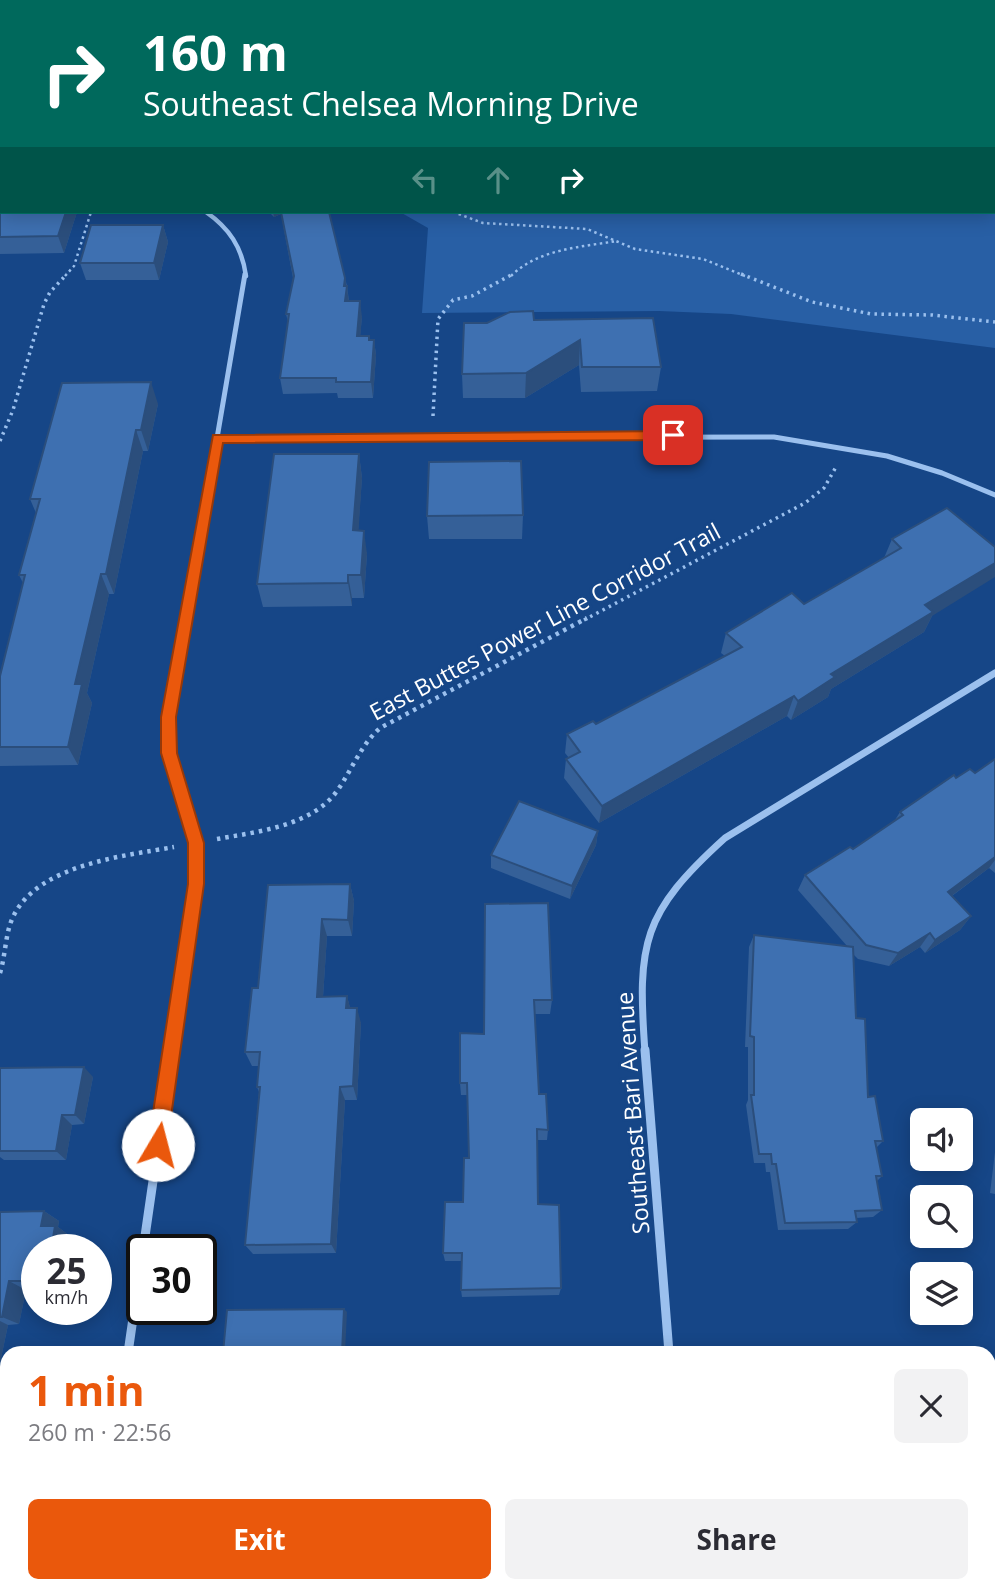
<!DOCTYPE html>
<meta charset="utf-8">
<style>
body{margin:0;font-family:"Open Sans",sans-serif;background:#f2f2f3;color:#2b2b33;height:100vh;display:flex;flex-direction:column;font-size:26px;white-space:nowrap}
*{box-sizing:border-box;margin:0}
p{font-size:23px;color:#7c7c81}
.icon{flex:none;width:38px;height:38px;fill:none;stroke:currentColor;stroke-width:2;stroke-linecap:round;stroke-linejoin:round}
.map{position:relative;flex:1;overflow:hidden}
.sheet{position:absolute;left:0px;top:1346px;width:996px;height:247px;display:flex;flex-direction:column;background:#fff;border-radius:21px 21px 0 0;box-shadow:0 4px 18px #0003}
.sheet>*{flex:none}
.hud{position:absolute;left:0px;top:0px;width:996px;height:214px;box-shadow:0 4px 18px #0003;background:#00695c;color:#fff;overflow:hidden}
.fabs{position:absolute;left:910px;top:1108px;display:grid;gap:14px}
.fabs a{display:grid;place-items:center;width:63px;height:63px;border-radius:10px;background:#fff;box-shadow:0 4px 18px #0003;font-size:35px}
.speed{position:absolute;left:21px;top:1234px;display:flex;gap:14px;font-size:35px;font-weight:700;text-align:center}
.speed>*{display:grid;place-content:center;width:91px;height:91px;border-radius:50%;background:#fff;box-shadow:0 4px 18px #0003;line-height:1}
.speed small{font-size:18px;font-weight:400}
.speed .limit{border:4px solid #111;border-radius:10px;background:#fff;color:#111}
.pin{position:absolute;display:grid;place-items:center;width:60px;height:60px;color:#fff;margin:-30px;border-radius:14px;box-shadow:0 4px 10px #0006}
.me{position:absolute;width:77px;margin:-38px;rotate:8deg;stroke-linejoin:round;filter:drop-shadow(0 0 5px #0008)}
.turn{display:flex;align-items:center;gap:24px;height:147px;padding:0 28px;font-size:32px}
.turn .icon{width:91px;height:91px;stroke-width:2.5}
.turn b{display:block;font-size:49px;line-height:60px}
.lanes{display:flex;align-items:center;height:66px;padding:0 28px;background:#0003;justify-content:center;gap:35px;direction:ltr}
.lanes .off{opacity:.35}
.round{display:grid;place-items:center;flex:none;width:74px;height:74px;border-radius:10px;background:#f2f2f3}
.headline{display:flex;align-items:center;justify-content:space-between;height:119px;padding:0 28px}
h1{font-size:42px;font-weight:700;line-height:52px;color:#ea580c}
.cta{display:flex;gap:14px;margin-top:auto;padding:14px 28px}
.cta a{flex:1;height:80px;border-radius:10px;background:#ea580c;color:#fff;font-size:28px;font-weight:700;line-height:80px;text-align:center}
.cta a+a{background:#f2f2f3;color:#2b2b33}
.map>svg:first-child{display:block}
</style>
<div class="map">
<svg width="995" height="1592" viewBox="0 0 995 1592">
<rect width="100%" height="100%" fill="#164687"/>
<g fill="#285fa5">
<polygon points="0,0 355,0 358,2 2,2 0,117"/>
<polygon points="995,128 995,348 731,314 659,311 422,313 428,228 400,212 994,212"/>
</g>
<g fill="none" stroke-linecap="round" stroke-linejoin="round">
<g stroke="#9bc0ee" stroke-width="2.5" stroke-dasharray="2.5 3.5" stroke-linecap="butt">
<polyline points="453,212 483,223 587,229 635,249 703,259 745,276"/>
<polyline points="65,276 74,266 91,212"/>
<path d="M511,276C538,249 581,247 617,241"/>
</g>
<g stroke="#9bc0ee" stroke-width="3.5" stroke-dasharray="2.5 4.5" stroke-linecap="butt">
<polyline points="741,274 812,302 871,314 932,315 995,322"/>
<polyline points="433,416 438,319 453,300 472,296 513,274"/>
<polyline points="0,441 13,410 44,304 50,292 67,274"/>
<polyline points="584,620 805,503 824,488 836,467"/>
</g>
<g stroke="#9bc0ee" stroke-width="4.5" stroke-dasharray="3.5 5" stroke-linecap="butt">
<path d="M217,839C256,832 312,826 337,791C352,770 360,746 380,728L587,618"/>
<path d="M0,973C6,954 5,932 14,915C40,864 124,856 174,847"/>
</g>
<path stroke="#9bc0ee" stroke-width="4.5" d="M206,212C229,228 242,247 246,276"/>
<g stroke="#9bc0ee" stroke-width="5">
<polyline points="218,438 774,437 887,456 942,473 995,495"/>
<polyline points="186,620 245,274"/>
</g>
<g stroke="#9bc0ee" stroke-width="7">
<polyline points="172,1052 196,884 196,843 169,753 169,717 186,618"/>
<path d="M645,1052C637,943 642,913 725,838L995,673"/>
</g>
<g stroke="#9bc0ee" stroke-width="9">
<polyline points="645,1050 669,1353"/>
<polyline points="143,1250 172,1050"/>
<polyline points="128,1353 142,1256"/>
<polyline points="688,1586 688,1592"/>
<polyline points="93,1592 94,1586"/>
</g>
<g fill="#c8ddfa" fill-rule="evenodd">
<polygon points="911,0 929,0 931,2 912,2"/>
<rect x="994" y="11" width="1" height="4"/>
</g>
</g>
<g fill="#356098">
<rect x="388" y="0" width="137" height="2"/>
<rect x="0" y="102" width="2" height="54"/>
<polygon points="0,195 77,212 64,253 0,254"/>
<polygon points="269,212 329,212 347,286 349,301 362,317 360,336 369,336 370,340 374,340 376,355 373,398 338,398 337,393 283,394 280,378 288,322 286,314 293,278 281,214 274,217"/>
<polygon points="163,225 168,242 159,280 86,280 80,263"/>
<polygon points="534,320 661,367 657,391 581,392 579,365 525,398 463,398 462,374"/>
<polygon points="158,404 148,451 143,451 114,594 109,594 87,693 92,703 78,765 0,766 0,676 23,583 19,575 36,513 30,499"/>
<polygon points="359,454 362,478 358,531 367,554 364,598 352,598 352,606 263,607 257,584"/>
<polygon points="947,508 932,616 924,632 831,689 828,697 791,720 787,716 599,823 564,778 566,759 569,758 565,753 567,734 596,724 725,656 721,653 726,633 804,604 884,558 892,539"/>
<polygon points="523,515 522,539 429,539 427,516"/>
<polygon points="995,759 995,873 989,868 952,896 971,916 960,930 925,953 920,947 889,966 858,959 853,954 856,1018 868,1097 883,1141 876,1148 882,1176 877,1181 882,1210 873,1217 856,1218 857,1222 848,1229 778,1230 770,1172 766,1172 765,1163 754,1163 746,1105 748,1100 748,1047 745,1047 749,947 754,935 847,946 798,890 805,875 853,849 895,820 900,812 956,778 975,773"/>
<polygon points="598,831 596,845 570,899 491,868 491,855"/>
<polygon points="350,884 354,901 352,936 327,936 323,997 347,996 350,1008 361,1023 357,1100 345,1100 336,1253 253,1254 245,1245 259,1092 257,1087 259,1066 252,1066 245,1052 258,988"/>
<polygon points="485,904 552,1000 550,1014 535,1014 539,1094 548,1130 547,1140 537,1140 538,1204 561,1288 559,1295 462,1297 461,1290 462,1261 445,1261 443,1253 463,1202 469,1158 468,1095 461,1095 460,1083 484,1034"/>
<polygon points="0,1068 93,1077 84,1124 72,1125 66,1160 4,1160 0,1157"/>
<polygon points="995,1152 995,1194 990,1193"/>
<polygon points="44,1211 59,1221 58,1227 70,1236 68,1250 37,1250 37,1290 26,1290 19,1324 8,1325 0,1363 0,1212"/>
<polygon points="820,1586 982,1586 984,1592 821,1592"/>
</g>
<g fill="#2b4e7c">
<polygon points="66,212 77,212 64,253 58,236"/>
<polygon points="273,212 280,212 281,214 274,217"/>
<polygon points="163,225 168,242 159,280 154,263"/>
<polygon points="345,278 349,301 347,317 344,286"/>
<polygon points="360,301 362,317 359,351 357,336"/>
<polygon points="374,340 376,355 373,398 371,382"/>
<polygon points="580,340 579,365 525,398 526,373"/>
<polygon points="151,382 158,404 148,451 141,430"/>
<polygon points="136,430 143,451 114,594 106,574"/>
<polygon points="359,454 362,478 357,554 353,530"/>
<polygon points="364,531 367,554 364,598 361,575"/>
<polygon points="995,563 995,577 932,616 924,632 831,689 828,697 791,720 798,701 831,674 925,605"/>
<polygon points="101,574 109,594 87,693 92,703 78,765 68,747 75,684"/>
<polygon points="348,575 352,598 352,606 348,583"/>
<polygon points="794,696 787,716 599,823 602,806"/>
<polygon points="598,831 596,845 570,899 572,886"/>
<polygon points="995,857 995,860 989,868 938,906 948,892"/>
<polygon points="350,884 354,901 352,936 348,920"/>
<polygon points="971,916 960,930 925,953 935,940"/>
<polygon points="322,919 327,936 322,1012 317,997"/>
<polygon points="930,933 920,947 889,966 898,953"/>
<polygon points="347,996 351,1011 346,1008"/>
<polygon points="357,1008 361,1023 357,1100 353,1086"/>
<polygon points="84,1067 93,1077 84,1124 75,1115"/>
<polygon points="340,1087 345,1100 336,1253 331,1244"/>
<polygon points="62,1115 72,1125 66,1160 56,1151"/>
<polygon points="44,1211 59,1221 58,1227 70,1236 68,1250 51,1250 41,1226"/>
<polygon points="9,1281 26,1290 19,1324 2,1317"/>
<polygon points="344,1309 347,1312 345,1353 342,1353"/>
<polygon points="0,1321 8,1325 0,1363"/>
<polygon points="0,1424 7,1425 7,1448 3,1469 7,1469 7,1514 0,1553"/>
</g>
<g fill="#3e70b1" stroke="#2b4e7c" stroke-width="2">
<polygon points="679,0 757,0 766,2 678,2"/>
<rect x="0" y="102" width="2" height="37"/>
<polygon points="0,195 2,195 2,212 66,212 58,236 0,237"/>
<polygon points="281,212 329,212 345,278 344,286 347,286 345,301 360,301 357,336 369,336 369,340 374,340 371,382 336,382 336,378 280,378 289,314 286,314 294,276"/>
<polygon points="91,225 163,225 154,263 80,263"/>
<polygon points="533,311 534,320 653,318 661,367 582,367 580,340 526,373 462,374 464,323 487,323 510,312"/>
<polygon points="151,382 141,430 136,430 106,574 101,574 75,684 82,684 68,747 0,747 0,676 25,575 19,575 40,499 30,499 62,383"/>
<polygon points="274,454 359,454 353,530 364,531 361,575 348,575 348,583 257,584"/>
<polygon points="521,461 523,515 427,516 429,462"/>
<polygon points="947,508 995,547 995,563 925,605 933,612 831,674 835,677 798,701 794,696 602,806 566,759 580,752 567,734 593,721 596,724 742,647 726,633 792,593 804,604 901,548 892,539"/>
<polygon points="995,759 995,857 948,892 971,916 935,940 930,933 898,953 866,945 805,875 850,847 853,849 903,815 900,812 954,775 956,778 970,769 975,773"/>
<polygon points="519,801 598,831 572,886 491,855"/>
<polygon points="350,884 348,920 322,919 317,997 347,996 346,1008 357,1008 353,1086 340,1087 331,1244 245,1245 260,1087 257,1087 260,1052 245,1052 252,988 258,988 268,885"/>
<polygon points="548,903 552,1000 534,1000 539,1094 546,1094 548,1130 537,1129 538,1204 559,1205 561,1288 461,1290 462,1253 443,1253 445,1202 463,1202 464,1158 469,1158 467,1083 460,1083 460,1033 484,1034 485,904"/>
<polygon points="754,935 853,947 856,1018 865,1019 868,1097 875,1096 883,1141 875,1141 882,1176 876,1176 882,1210 855,1211 857,1222 785,1223 776,1164 772,1164 771,1154 759,1154 751,1095 754,1095 754,1037 750,1036"/>
<polygon points="84,1067 75,1115 62,1115 56,1151 0,1151 0,1068"/>
<polygon points="44,1211 41,1226 55,1226 51,1250 37,1250 37,1281 9,1281 2,1317 0,1317 0,1212"/>
<polygon points="344,1309 342,1353 223,1353 227,1310"/>
<polygon points="422,1586 582,1586 578,1592 422,1592"/>
<polygon points="829,1586 982,1586 984,1592 830,1592"/>
</g>
<polygon fill="#ea580c" stroke="#983908" stroke-width="2" points="673,431 680,435 673,440 223,443 176,717 177,753 204,843 204,884 167,1145 165,1152 158,1155 151,1152 148,1145 188,884 188,843 161,753 161,717 213,435"/>
<g text-anchor="middle" stroke-width="6" stroke-linejoin="round" paint-order="stroke">
<g font-size="23" fill="#fff" stroke="#164687">
<text transform="translate(545 622) rotate(-28)" y="8">East Buttes Power Line Corridor Trail</text>
<text transform="translate(633 1113) rotate(-94)" y="8">Southeast Bari Avenue</text>
</g>
</g>
</svg>
<div class="fabs">
<a><svg class="icon" aria-label="sound" viewBox="0 0 24 24"><path d="M4 9h4l5-4v14l-5-4H4zM17 9q2 3 0 6"/></svg></a>
<a><svg class="icon" aria-label="search" viewBox="0 0 24 24"><circle cx="10" cy="10" r="6"/><path d="M15 15l6 6"/></svg></a>
<a><svg class="icon" aria-label="layers" viewBox="0 0 24 24"><path d="M12 4l9 5-9 5-9-5zM3 14l9 5 9-5"/></svg></a>
</div>
<div class="speed"><div>25<small>km/h</small></div><div class="limit">30</div></div>
<div class="pin" style="left:673px;top:435px;background:#d93025"><svg class="icon" aria-label="arrive" viewBox="0 0 24 24"><path d="M6 21V4h12l-3 4 3 4H6"/></svg></div>
<svg class="me" style="left:158px;top:1145px" viewBox="-20 -20 40 40"><circle r="19" fill="#fff"/><path d="M0-13L10 11 0 6-10 11z" fill="#ea580c"/></svg>
<div class="hud">
<div class="turn"><svg class="icon" aria-label="right" viewBox="0 0 24 24"><path d="M7 20v-9h11M14 6l5 5-5 5"/></svg><div><b>160 m</b>Southeast Chelsea Morning Drive</div></div>
<div class="lanes"><svg class="icon off" aria-label="left" viewBox="0 0 24 24"><path d="M17 20v-9H6M10 6l-5 5 5 5"/></svg><svg class="icon off" aria-label="ahead" viewBox="0 0 24 24"><path d="M12 20V5M6 11l6-6 6 6"/></svg><svg class="icon" aria-label="right" viewBox="0 0 24 24"><path d="M7 20v-9h11M14 6l5 5-5 5"/></svg></div>
</div>
<section class="sheet">
<div class="headline"><div><h1>1 min</h1><p>260 m · 22:56</p></div><a class="round"><svg class="icon" aria-label="close" viewBox="0 0 24 24"><path d="M6 6l12 12M18 6L6 18"/></svg></a></div>
<div class="cta"><a>Exit</a><a>Share</a></div>
</section>
</div>
